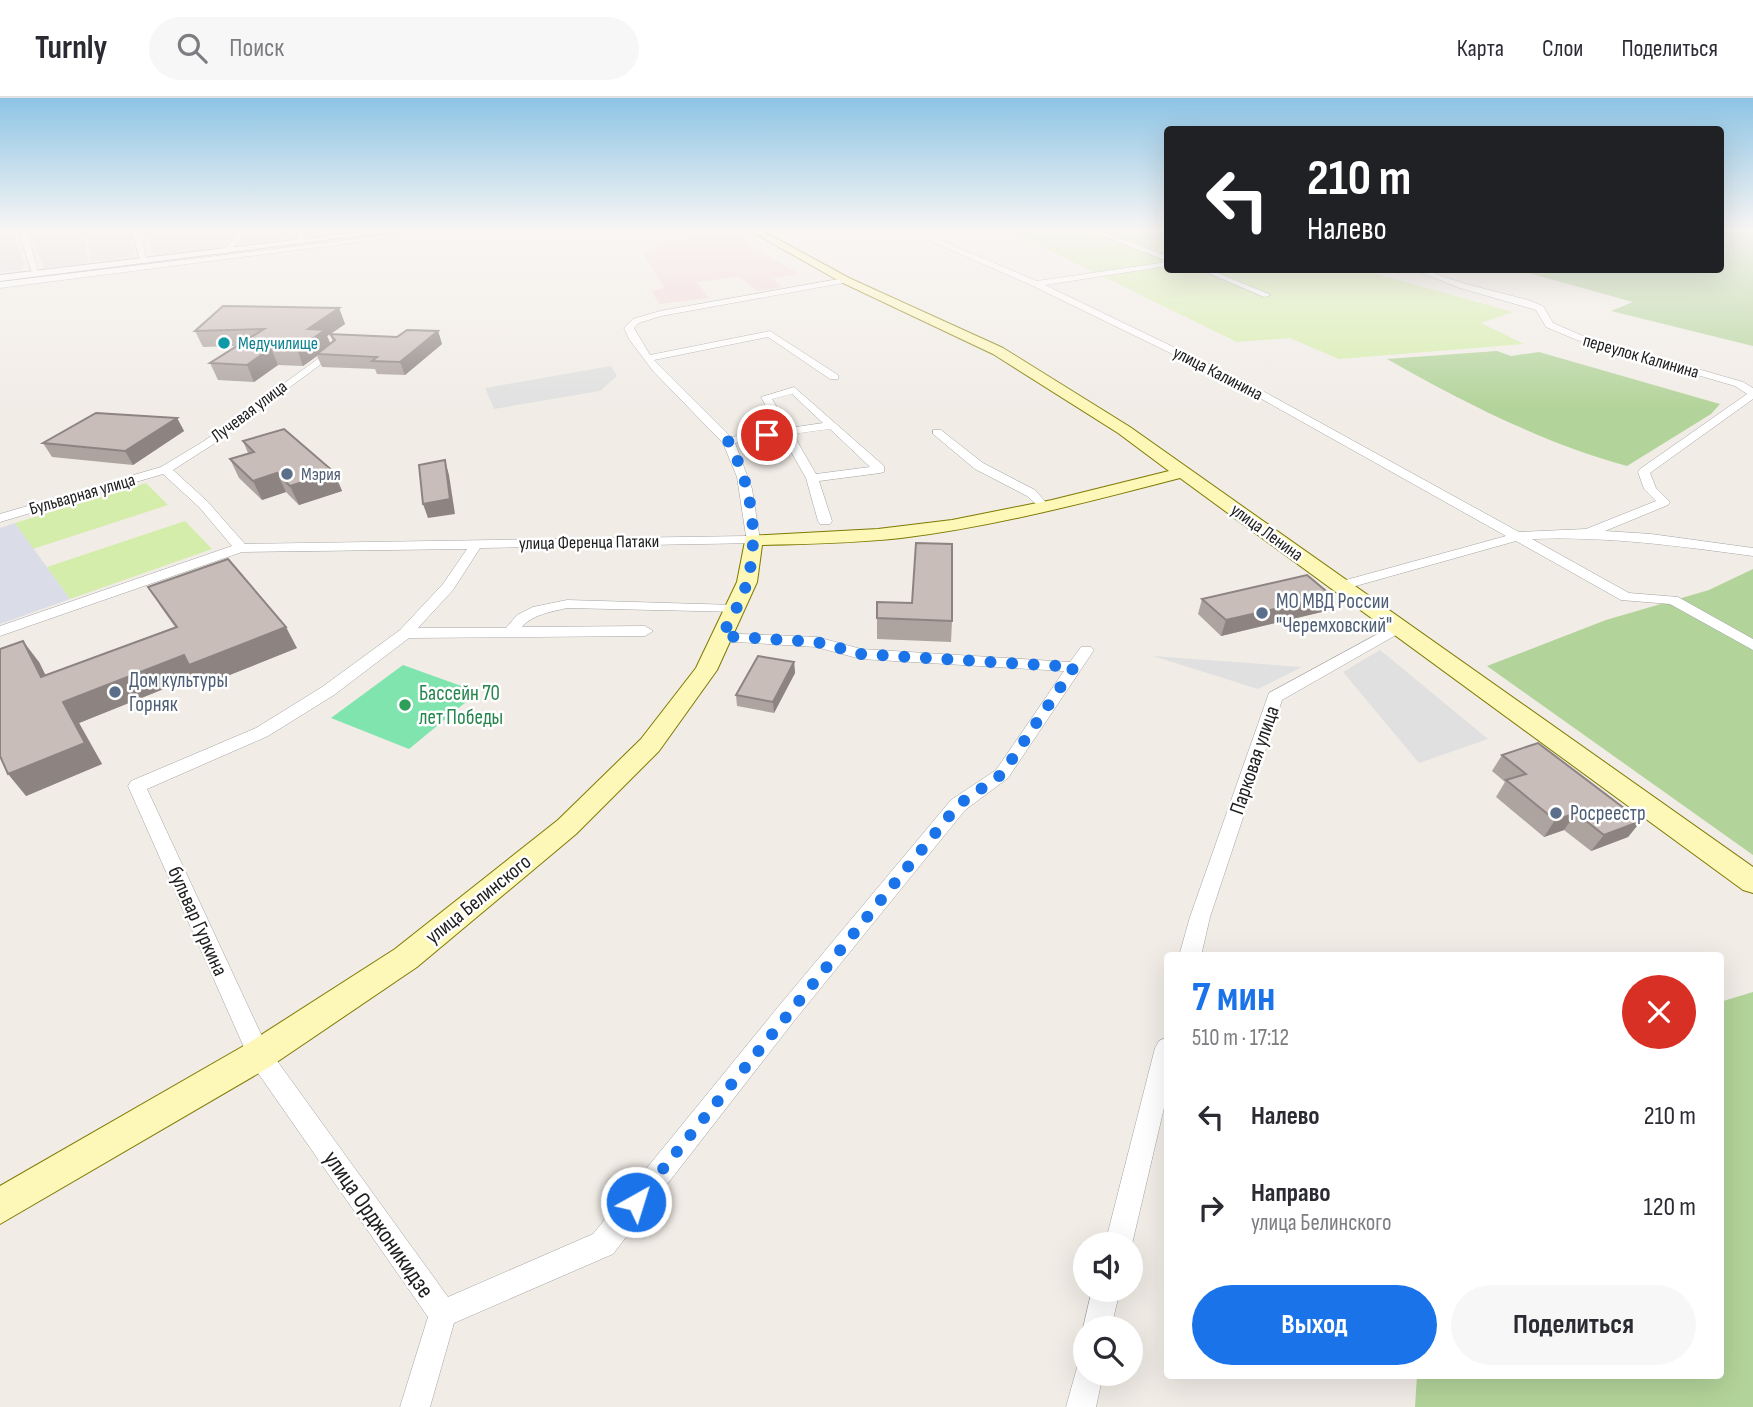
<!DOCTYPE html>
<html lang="ru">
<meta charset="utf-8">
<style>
body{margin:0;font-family:"Sofia Sans Condensed",sans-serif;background:#f7f7f7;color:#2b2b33;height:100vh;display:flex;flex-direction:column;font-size:26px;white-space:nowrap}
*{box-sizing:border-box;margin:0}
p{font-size:23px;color:#7c7c81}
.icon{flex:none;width:38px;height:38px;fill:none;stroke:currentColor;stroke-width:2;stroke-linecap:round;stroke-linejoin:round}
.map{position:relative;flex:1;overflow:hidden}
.drawer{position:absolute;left:1164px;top:854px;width:560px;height:427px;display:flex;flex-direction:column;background:#fff;border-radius:7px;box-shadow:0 7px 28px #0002}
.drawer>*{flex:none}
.top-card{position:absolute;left:1164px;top:28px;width:560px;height:147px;border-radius:7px;box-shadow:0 7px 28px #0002;background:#202124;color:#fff;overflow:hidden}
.fabs{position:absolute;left:1073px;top:1134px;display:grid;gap:14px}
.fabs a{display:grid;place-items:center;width:70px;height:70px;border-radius:50%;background:#fff;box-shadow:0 7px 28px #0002;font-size:35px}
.pin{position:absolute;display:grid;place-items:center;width:60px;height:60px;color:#fff;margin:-30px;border:4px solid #fff;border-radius:50%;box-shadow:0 2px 7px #0007}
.me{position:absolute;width:77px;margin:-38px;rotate:39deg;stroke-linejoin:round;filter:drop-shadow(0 0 5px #0008)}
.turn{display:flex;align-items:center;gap:24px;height:147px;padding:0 28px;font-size:32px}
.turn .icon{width:91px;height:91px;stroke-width:2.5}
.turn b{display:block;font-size:49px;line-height:60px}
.round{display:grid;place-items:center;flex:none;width:74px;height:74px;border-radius:37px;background:#f7f7f7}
.head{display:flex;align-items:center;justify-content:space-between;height:119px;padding:0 28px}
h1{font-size:42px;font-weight:700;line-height:52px;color:#1a73e8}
.action{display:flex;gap:14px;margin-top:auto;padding:14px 28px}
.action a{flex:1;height:80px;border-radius:42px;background:#1a73e8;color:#fff;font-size:28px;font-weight:700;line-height:80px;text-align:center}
.action a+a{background:#f7f7f7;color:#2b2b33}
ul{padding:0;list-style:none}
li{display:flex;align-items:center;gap:21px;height:91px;padding:0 28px}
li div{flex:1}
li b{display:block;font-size:26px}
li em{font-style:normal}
header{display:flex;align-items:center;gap:42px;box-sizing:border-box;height:98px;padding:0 35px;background:#fff;border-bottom:2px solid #e1e1e2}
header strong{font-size:33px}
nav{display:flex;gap:38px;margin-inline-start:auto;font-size:24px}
.search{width:490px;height:63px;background:#f7f7f7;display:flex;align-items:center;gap:18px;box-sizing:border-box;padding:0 24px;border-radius:38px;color:#7c7c81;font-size:26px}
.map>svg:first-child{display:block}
</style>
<header>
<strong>Turnly</strong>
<div class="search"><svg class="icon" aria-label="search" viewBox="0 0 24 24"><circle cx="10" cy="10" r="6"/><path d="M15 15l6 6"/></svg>Поиск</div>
<nav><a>Карта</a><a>Слои</a><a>Поделиться</a></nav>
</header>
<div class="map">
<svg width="1753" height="1309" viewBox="0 0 1753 1309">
<rect width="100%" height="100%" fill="#f1ece6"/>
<g fill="#dedddd">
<polygon points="0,131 13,131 12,135 24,165 22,172 0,174"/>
<polygon points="85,131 88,165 44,170 28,132"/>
<polygon points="87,131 132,131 133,159 90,164"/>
<polygon points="146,131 237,131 240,132 222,149 153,157"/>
<polygon points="250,131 300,131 295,140 237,147"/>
</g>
<polygon fill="#f2d5d8" points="732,136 799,176 773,181 782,189 757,193 739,179 697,184 709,200 660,206 651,193 664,190 644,156 662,144"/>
<g fill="#d5edaa">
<polygon points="1006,131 1167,131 1167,172 1362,172 1513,214 1481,225 1524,246 1339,261 1290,240 1237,244"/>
<polygon points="146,385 168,407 33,451 15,425"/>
<polygon points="185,423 212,451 70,501 47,469"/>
</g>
<g fill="#b2d399">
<polygon points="1720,131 1753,131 1753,248 1611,213 1633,204 1518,172 1720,172"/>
<path d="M1497,253L1511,258L1539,254L1720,306L1711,316L1627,368C1543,345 1463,304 1387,261Z"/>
<polygon points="1753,471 1753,757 1487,568 1606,522 1709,492"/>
<polygon points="1753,894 1753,1309 1415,1309 1417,1278 1720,1278 1720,904"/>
</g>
<polygon fill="#80e4af" points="403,567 478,594 409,651 331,620"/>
<g fill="#e0e0e0">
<polygon points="611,268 617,278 600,293 494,311 485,290"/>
<polygon points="1380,552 1488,641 1419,665 1343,574"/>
<polygon points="1153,558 1302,569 1258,591"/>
</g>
<polygon fill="#dadce7" points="15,425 70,501 0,526 0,430"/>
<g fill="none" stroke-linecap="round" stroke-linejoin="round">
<defs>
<g id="minor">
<polygon points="18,131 26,131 39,177 32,175"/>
<polygon points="132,131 140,131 147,165 140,163"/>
<polygon points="241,131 249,131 228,155 222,155"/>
<polygon points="300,131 308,131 304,144 300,146 296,144"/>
<polygon points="441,131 462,131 0,190 0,184"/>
<path d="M903,131H913L1037,183L1167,164V168L1045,187L1250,286L1519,434L1586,431L1656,403L1644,391L1638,374L1640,371L1747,296L1735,288L1577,242L1546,229L1536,212L1460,190L1414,172H1424L1466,186L1528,202L1543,208L1553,225L1583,238L1743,284L1753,290V301L1650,375L1656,390L1670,404L1668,407L1605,433L1651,436L1753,450V458C1678,448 1608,438 1532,441L1629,495L1678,499L1753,541V552L1670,506L1621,502L1516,443L1345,491H1335V485L1506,438L1242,290L1031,187Z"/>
<polygon points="1085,131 1095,131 1167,158 1167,163"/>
<polygon points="1201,172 1211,172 1271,197 1264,199"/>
<path d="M845,180L848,184L661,218L639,225L634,230L650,257L770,233L838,277V281H830L768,239L654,262L731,339L779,332L761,299L794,289L884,368V374L880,375L819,383L832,423L830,426H820L818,423L806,380L782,338L735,345L752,391L760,442L758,445L480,450L453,492L418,530H506L517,517L533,509L567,502L735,507L742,511L740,514L567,510C551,514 533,516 522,529L645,528L653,533L645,538L409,540L334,597L268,638L147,691L267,949L448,1199L593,1136L778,909L951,702L996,672L1064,573L861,561L816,549L722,543L714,538L717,535L817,539L861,551L1070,564L1081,549H1091L1094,552L1008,680L965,712L794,923L613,1156L454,1225L430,1309H400L428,1219L251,965L128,688L131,683L256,630L322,589L400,532L443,486L467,451L242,454L0,538V528L232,448L199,409L163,376L0,424V416L161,369L204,343L333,250L338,253L336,255L212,347L173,372L207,403L245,446L746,438L737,379L723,345L653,273L629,241L624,230L633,221L660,213ZM792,296L823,325L789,330L772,301ZM830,331L870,369L816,376L793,336Z"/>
<polygon points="933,332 941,332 983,365 1035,392 1049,408 1043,412 1027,398 975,371 933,336"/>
<polygon points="1398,525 1406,530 1403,533 1282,602 1210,819 1201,858 1179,858 1190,819 1269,595"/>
<polygon points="1167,939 1167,997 1132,1146 1130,1148 1130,1146 1105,1146 1155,950 1159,943"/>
<polygon points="1092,1192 1120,1192 1111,1230 1085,1230 1085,1236 1083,1230"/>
<polygon points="1085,1262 1085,1276 1103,1276 1096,1309 1066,1309 1078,1266"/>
</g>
<polygon id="tertiary" points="387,131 412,131 0,183 0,177"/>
<path id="secondary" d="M747,131H759L849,180L1003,250L1130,329L1753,769V795L1743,792L1180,380C1088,404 996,428 901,440C855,445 808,446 762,447L757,484L717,572L659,653L576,736L417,869L271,968L0,1126V1088L247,946L395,851L558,722L641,641L696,570L737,484L746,438L878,431L952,422L1052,402L1169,373L1118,335L993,256L841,184Z"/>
</defs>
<use href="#minor" stroke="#a4a4a4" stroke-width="1"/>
<use href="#tertiary" stroke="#a4a4a4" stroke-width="2"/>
<use href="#secondary" stroke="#7e7a00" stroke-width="2"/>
<use href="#minor" fill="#fff" fill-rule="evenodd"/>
<use href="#tertiary" fill="#fff" fill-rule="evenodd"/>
<use href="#secondary" fill="#fdf7b8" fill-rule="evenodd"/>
</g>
<g fill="#ada39f" fill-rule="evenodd">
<path d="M339,210L345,226L331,236L397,239L438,233L442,246L405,277L377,276L375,271L322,269L317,258L303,268L278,267L254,284L218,282L210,265L236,248L203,249L195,233ZM330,236L333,244L331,246L327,238Z"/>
<polygon points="177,320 184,333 133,367 52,359 43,345"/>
<polygon points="243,343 334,374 342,393 299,407 286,394 262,402 239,380 230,361 248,355"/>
<polygon points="148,489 297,550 202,588 196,578 79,625 102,666 26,698 39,564 45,577 175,529 161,509"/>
<polygon points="1332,498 1326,513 1221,538 1198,516 1202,501"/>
<polygon points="877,504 952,523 951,544 877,541"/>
<polygon points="794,564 795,575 774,615 737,608 736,597"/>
<polygon points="1502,657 1641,723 1628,739 1591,753 1564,732 1544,739 1496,699 1505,684 1492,673"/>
</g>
<g fill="#8d8482">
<polygon points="339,210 345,226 327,238 331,248 317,256 317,258 303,268 297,251 308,231"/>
<polygon points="438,233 442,246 405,277 400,264"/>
<polygon points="271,250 278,267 254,284 247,267"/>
<polygon points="177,320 184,333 133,367 125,353"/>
<polygon points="445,362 449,377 455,416 428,420 423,406"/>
<polygon points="334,374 342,393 299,407 290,388"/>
<polygon points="277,375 286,394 262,402 253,383"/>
<polygon points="1332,498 1326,513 1221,538 1226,522"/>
<polygon points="286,529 297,550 202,588 196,578 79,625 102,666 26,698 8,676 63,604 184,557"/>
<polygon points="23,543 39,564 57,600 41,579"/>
<polygon points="794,564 795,575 774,615 773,604"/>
<polygon points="1576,715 1564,732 1544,739 1555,722"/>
<polygon points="1641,723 1628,739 1591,753 1604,737"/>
</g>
<g fill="#c9bdb9" stroke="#8d8482" stroke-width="2">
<polygon points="223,208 339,210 308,231 325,232 297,251 271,250 247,267 210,265 264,231 195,233"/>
<polygon points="407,232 438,233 400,264 372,263 377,259 317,256 335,242 330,236 397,239"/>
<polygon points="96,315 177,320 125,353 43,345"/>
<polygon points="284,331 334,374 290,388 277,375 253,383 230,361 254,354 243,343"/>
<polygon points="445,362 450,401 423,406 419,367"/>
<polygon points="916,445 952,446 952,523 877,520 877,504 912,505"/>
<polygon points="228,461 286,529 189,567 184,557 63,604 85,645 8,676 0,658 0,551 23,543 41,579 177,529 148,489"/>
<polygon points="1307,477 1332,498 1226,522 1202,501"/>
<polygon points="758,558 794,564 773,604 736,597"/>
<polygon points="1538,645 1641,723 1604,737 1576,715 1555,722 1506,682 1526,676 1502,657"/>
</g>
<linearGradient id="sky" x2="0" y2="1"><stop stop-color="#8dc4e5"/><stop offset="0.42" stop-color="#f9f6f4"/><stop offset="1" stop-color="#f9f6f4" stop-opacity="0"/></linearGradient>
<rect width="1753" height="314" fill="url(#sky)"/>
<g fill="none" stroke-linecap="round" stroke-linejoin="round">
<path stroke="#1a73e8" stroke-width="12" stroke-dasharray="0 21.6" d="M636,1104L958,707L1002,676L1074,569L861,556L817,544L722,538C730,521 742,503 747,484C760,438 751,384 728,343L767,337"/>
</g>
<circle fill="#0f9aa8" stroke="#fff" stroke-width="2.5" cx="224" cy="245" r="7"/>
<g fill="#5c6f8a" stroke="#fff" stroke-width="2.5">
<circle cx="287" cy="376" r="7"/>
<circle cx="1262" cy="515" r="7"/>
<circle cx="115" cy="594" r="7"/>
<circle cx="1556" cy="715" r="7"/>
</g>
<circle fill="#2e9e5b" stroke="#fff" stroke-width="2.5" cx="405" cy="607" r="7"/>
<g text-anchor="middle" stroke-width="5" stroke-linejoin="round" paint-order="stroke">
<g font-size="18" fill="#0d838f" stroke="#fff" text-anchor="start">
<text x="238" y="251">Медучилище</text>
</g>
<g font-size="18" fill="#202020" stroke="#fff">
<text transform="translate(1641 258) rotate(16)" y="6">переулок Калинина</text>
<text transform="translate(1218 275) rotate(27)" y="6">улица Калинина</text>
<text transform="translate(249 313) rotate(-37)" y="6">Лучевая улица</text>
<text transform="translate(82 396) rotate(-16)" y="6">Бульварная улица</text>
<text transform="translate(1267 434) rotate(36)" y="6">улица Ленина</text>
<text transform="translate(589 444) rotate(-1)" y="6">улица Ференца Патаки</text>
</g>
<g font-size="18" fill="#4e5e75" stroke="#fff" text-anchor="start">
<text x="301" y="382">Мэрия</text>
</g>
<g font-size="21" fill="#4e5e75" stroke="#fff" text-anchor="start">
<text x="1276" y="510">МО МВД России<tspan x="1276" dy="24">"Черемховский"</tspan></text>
<text x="129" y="589">Дом культуры<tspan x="129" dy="24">Горняк</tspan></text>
<text x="1570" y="722">Росреестр</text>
</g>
<g font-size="21" fill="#27864d" stroke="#fff" text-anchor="start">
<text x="419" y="602">Бассейн 70<tspan x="419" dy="24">лет Победы</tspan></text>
</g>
<g font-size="21" fill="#202020" stroke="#fff">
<text transform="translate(1254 662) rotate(-71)" y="7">Парковая улица</text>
<text transform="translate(478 801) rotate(-39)" y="7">улица Белинского</text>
<text transform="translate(198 823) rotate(66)" y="7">бульвар Гуркина</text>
</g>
<g font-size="24" fill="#202020" stroke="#fff">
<text transform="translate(379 1126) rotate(55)" y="8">улица Орджоникидзе</text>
</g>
</g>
</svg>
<div class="fabs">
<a><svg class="icon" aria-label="sound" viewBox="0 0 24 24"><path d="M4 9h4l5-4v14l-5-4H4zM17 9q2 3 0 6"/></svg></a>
<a><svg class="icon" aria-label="search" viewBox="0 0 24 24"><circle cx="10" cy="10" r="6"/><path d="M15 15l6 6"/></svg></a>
</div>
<div class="pin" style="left:767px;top:337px;background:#d93025"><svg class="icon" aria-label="arrive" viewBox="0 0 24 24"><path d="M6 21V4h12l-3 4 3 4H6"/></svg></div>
<svg class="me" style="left:636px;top:1104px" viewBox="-20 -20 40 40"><circle r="17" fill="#1a73e8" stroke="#fff" stroke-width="3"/><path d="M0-11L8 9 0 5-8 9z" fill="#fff"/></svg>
<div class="top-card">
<div class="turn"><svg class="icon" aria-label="left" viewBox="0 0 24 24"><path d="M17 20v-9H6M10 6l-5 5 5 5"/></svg><div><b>210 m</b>Налево</div></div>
</div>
<section class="drawer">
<div class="head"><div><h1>7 мин</h1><p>510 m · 17:12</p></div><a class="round" style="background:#d93025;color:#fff"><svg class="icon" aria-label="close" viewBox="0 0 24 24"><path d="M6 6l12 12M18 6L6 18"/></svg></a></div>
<ul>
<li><svg class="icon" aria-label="left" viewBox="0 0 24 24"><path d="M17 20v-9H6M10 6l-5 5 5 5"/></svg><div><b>Налево</b></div><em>210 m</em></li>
<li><svg class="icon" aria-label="right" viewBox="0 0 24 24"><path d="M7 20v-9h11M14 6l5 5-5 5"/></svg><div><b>Направо</b><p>улица Белинского</p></div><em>120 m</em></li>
</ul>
<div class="action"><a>Выход</a><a>Поделиться</a></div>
</section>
</div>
